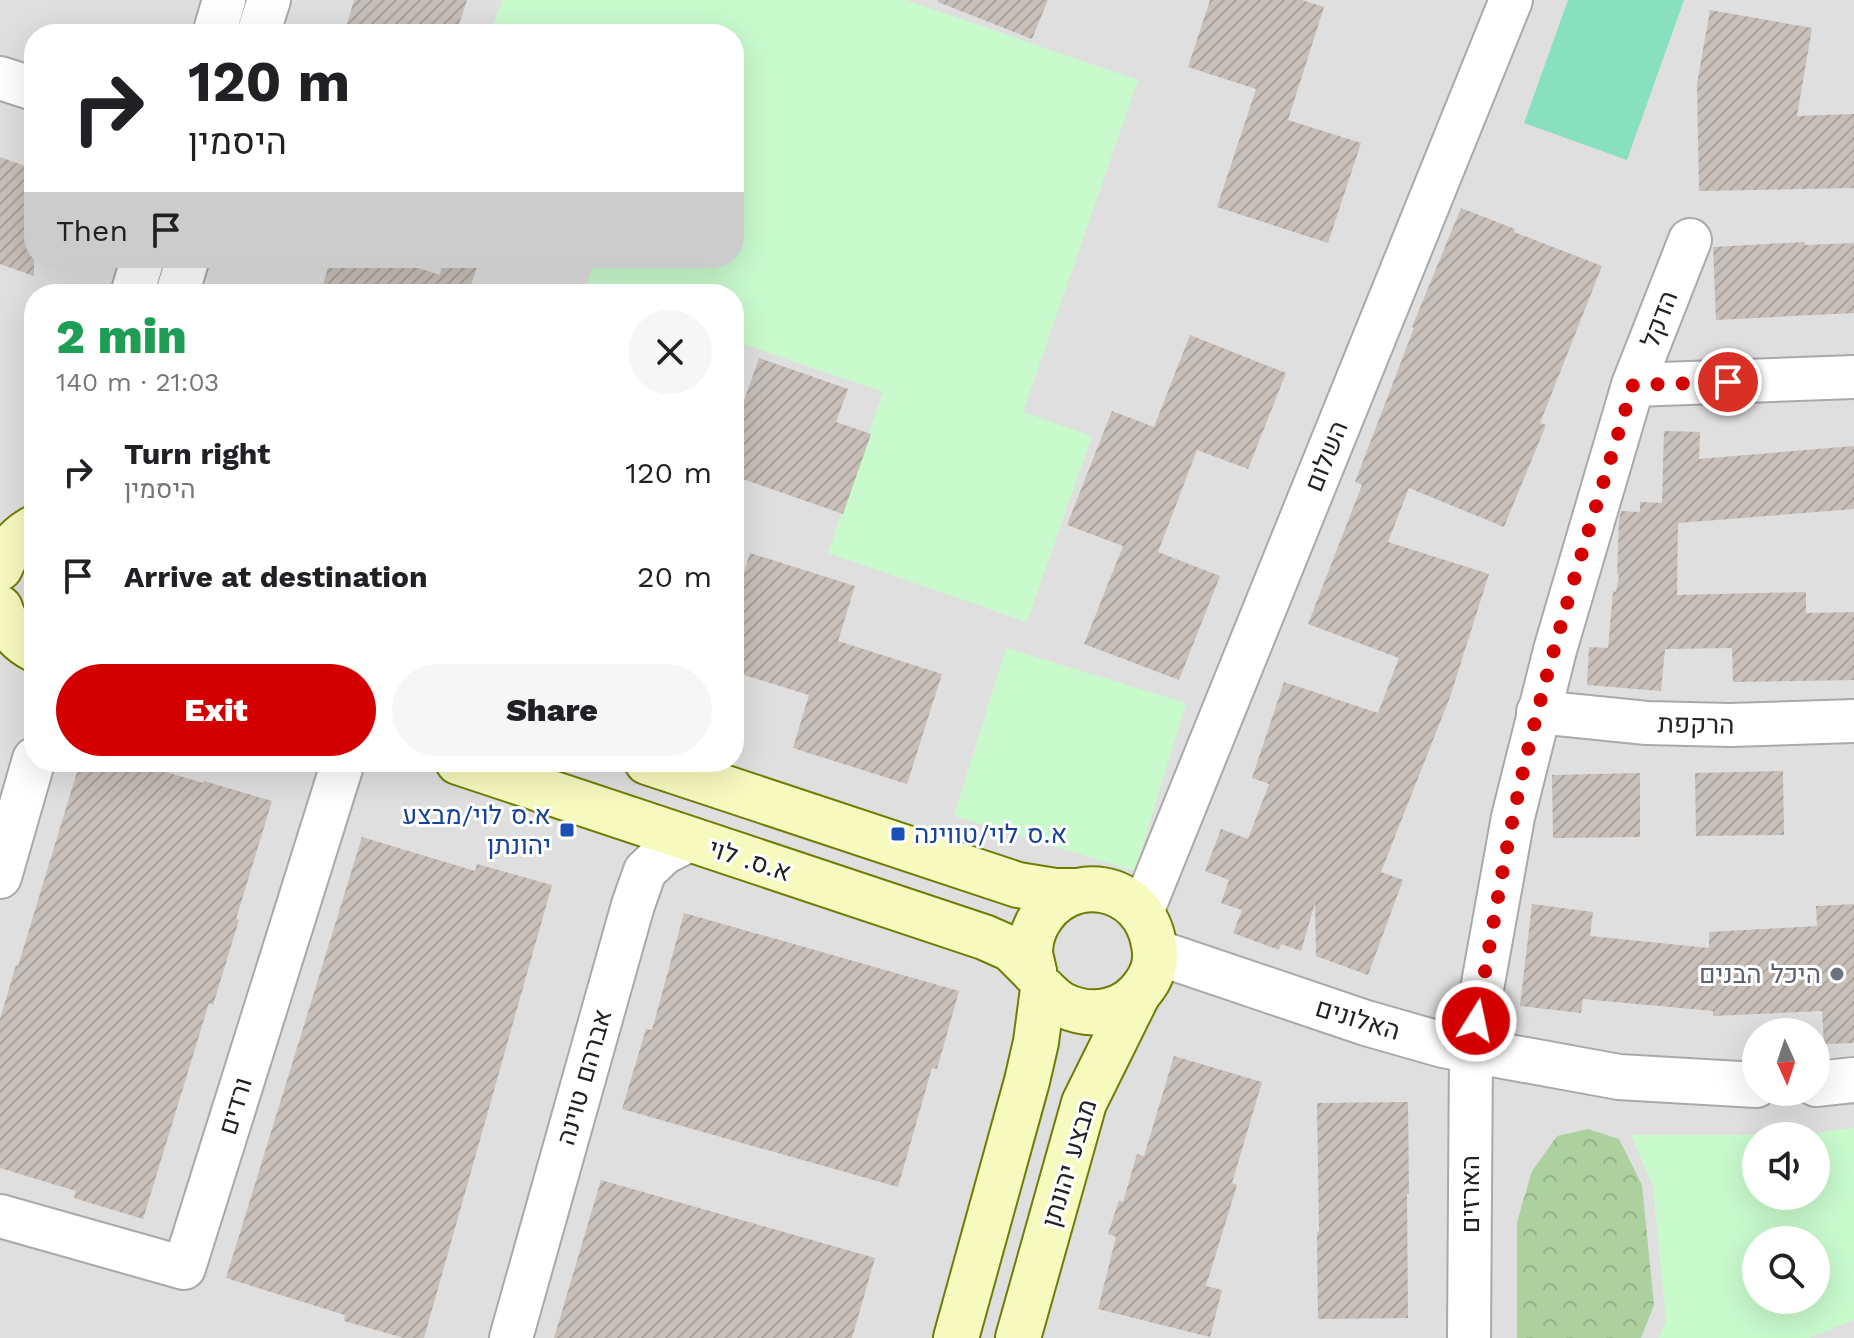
<!DOCTYPE html>
<meta charset="utf-8">
<style>
body{margin:0;font-family:"Work Sans",Heebo,sans-serif;background:#f6f6f6;color:#202124;height:100vh;display:flex;flex-direction:column;font-size:30px;white-space:nowrap}
*{box-sizing:border-box;margin:0}
p{font-size:26px;color:#757577}
.icon{flex:none;width:44px;height:44px;fill:none;stroke:currentColor;stroke-width:2;stroke-linecap:round;stroke-linejoin:round}
.map{position:relative;flex:1;overflow:hidden}
.side{position:absolute;left:24px;top:284px;width:720px;height:488px;display:flex;flex-direction:column;background:#fff;border-radius:32px;box-shadow:0 8px 32px #0002}
.side>*{flex:none}
.guide{position:absolute;left:24px;top:24px;width:720px;height:244px;border-radius:32px;box-shadow:0 8px 32px #0002;background:#fff;color:#202124;overflow:hidden}
.needle{width:52px;rotate:177deg}
.tools{position:absolute;left:1742px;top:1018px;display:grid;gap:16px}
.tools a{display:grid;place-items:center;width:88px;height:88px;border-radius:50%;background:#fff;box-shadow:0 8px 32px #0002;font-size:40px}
.pin{position:absolute;display:grid;place-items:center;width:68px;height:68px;color:#fff;margin:-34px;border:4px solid #fff;border-radius:50%;box-shadow:0 2px 8px #0007}
.me{position:absolute;width:88px;margin:-44px;rotate:10deg;stroke-linejoin:round;filter:drop-shadow(0 0 6px #0008)}
.turn{display:flex;align-items:center;gap:28px;height:168px;padding:0 32px;font-size:36px}
.turn .icon{width:104px;height:104px;stroke-width:2.5}
.turn b{display:block;font-size:56px;line-height:68px}
.then{display:flex;align-items:center;height:76px;padding:0 32px;background:#0003;gap:16px;font-size:30px}
.round{display:grid;place-items:center;flex:none;width:84px;height:84px;border-radius:42px;background:#f6f6f6}
.head{display:flex;align-items:center;justify-content:space-between;height:136px;padding:0 32px}
h1{font-size:48px;font-weight:800;line-height:60px;color:#1e9e55}
.button{display:flex;gap:16px;margin-top:auto;padding:16px 32px}
.button a{flex:1;height:92px;border-radius:48px;background:#d40000;color:#fff;font-size:32px;font-weight:800;line-height:92px;text-align:center}
.button a+a{background:#f6f6f6;color:#202124}
ul{padding:0;list-style:none}
li{display:flex;align-items:center;gap:24px;height:104px;padding:0 32px}
li div{flex:1}
li b{display:block;font-size:30px}
li em{font-style:normal}
.map>svg:first-child{display:block}
</style>
<div class="map">
<svg width="1854" height="1338" viewBox="0 0 1854 1338">
<defs>
<pattern id="forest-crowns" width="20" height="18" patternUnits="userSpaceOnUse" patternTransform="scale(2)"><rect width="20" height="18" fill="#add19e"/><path d="M2 6a3 3 0 1 1 6 0M12 15a3 3 0 1 1 6 0" fill="none" stroke="#95b388"/></pattern>
<pattern id="building-hatch" width="6" height="6" patternUnits="userSpaceOnUse" patternTransform="scale(2)"><rect width="6" height="6" fill="#c7bfb8"/><path d="M-1 1l2-2M0 6l6-6M5 7l2-2" fill="none" stroke="#aba49e"/></pattern>
</defs>
<rect width="100%" height="100%" fill="#f2efe9"/>
<path fill="#e0dfdf" fill-rule="evenodd" d="M0,0H1854V1338H0ZM34,34H734V258H34ZM34,294H734V762H34ZM1756,1032H1816V1092H1756ZM1756,1136H1816V1196H1756ZM1756,1240H1816V1300H1756Z"/>
<polygon fill="url(#forest-crowns)" points="1588,1129 1619,1139 1642,1185 1654,1305 1641,1338 1517,1338 1517,1222 1532,1171 1557,1136"/>
<g fill="#c8facc" fill-rule="evenodd">
<polygon points="502,0 906,0 1138,80 1023,412 1092,436 1027,622 828,553 883,392 734,341 734,294 597,294 585,290 596,258 734,258 734,34 490,34"/>
<polygon points="1006,648 1186,703 1135,871 954,816"/>
<path d="M1854,1128V1320L1809,1338H1659L1666,1321L1653,1187L1631,1135H1799ZM1756,1136H1816V1196H1756ZM1756,1240H1816V1300H1756Z"/>
</g>
<polygon fill="#88e0be" points="1568,0 1684,0 1627,160 1524,123"/>
<g fill="url(#building-hatch)">
<polygon points="354,0 467,0 456,34 344,34"/>
<polygon points="938,0 1048,0 1032,39 938,2"/>
<polygon points="1210,0 1302,0 1324,7 1288,120 1361,143 1328,243 1217,207 1256,89 1188,67"/>
<polygon points="1710,10 1812,28 1797,116 1854,114 1854,188 1699,191 1697,84"/>
<polygon points="0,157 34,169 34,276 0,264"/>
<polygon points="1461,208 1515,229 1514,232 1602,266 1540,423 1546,425 1504,527 1409,488 1388,542 1489,574 1450,697 1381,872 1403,880 1368,975 1316,956 1315,903 1301,951 1281,944 1279,950 1233,933 1242,910 1221,903 1229,880 1205,871 1221,829 1248,839 1269,784 1252,778 1284,682 1378,713 1399,658 1308,624 1362,485 1355,482 1414,328 1412,327"/>
<polygon points="1805,242 1805,245 1854,243 1854,313 1716,320 1713,247"/>
<polygon points="331,258 387,258 440,275 443,258 480,258 471,285 479,288 478,294 320,294"/>
<polygon points="1190,335 1286,373 1248,469 1197,450 1158,552 1220,576 1179,680 1084,644 1123,546 1067,525 1112,411 1154,427"/>
<polygon points="759,358 848,389 836,422 871,434 843,514 734,476 734,429"/>
<polygon points="1664,431 1700,432 1699,459 1854,446 1854,509 1678,523 1677,595 1806,592 1806,613 1854,612 1854,680 1733,682 1732,648 1665,649 1661,691 1587,685 1589,647 1608,648 1613,591 1616,592 1619,575 1617,574 1619,519 1621,511 1640,512 1640,502 1662,503"/>
<polygon points="750,553 855,586 838,641 942,674 907,784 793,748 809,695 734,672 734,603"/>
<polygon points="80,762 132,762 203,783 204,781 272,801 236,919 239,920 213,1005 209,1003 143,1219 74,1198 76,1191 0,1168 0,1019 16,965 18,966"/>
<polygon points="1783,771 1784,835 1696,836 1695,773"/>
<polygon points="1640,773 1640,837 1553,838 1552,775"/>
<polygon points="362,837 475,871 477,864 552,885 424,1338 404,1338 344,1321 345,1315 226,1278"/>
<polygon points="1532,904 1593,912 1590,936 1709,948 1709,932 1817,926 1816,906 1854,904 1854,1043 1824,1044 1822,1011 1713,1016 1713,1011 1583,999 1581,1013 1520,1006"/>
<polygon points="684,913 959,991 937,1069 932,1068 898,1187 622,1109 646,1029 652,1030"/>
<polygon points="1174,1056 1262,1082 1232,1183 1237,1185 1206,1286 1222,1290 1210,1337 1098,1309 1116,1237 1108,1234 1119,1200 1123,1202 1137,1154 1144,1156"/>
<polygon points="1408,1102 1409,1194 1407,1194 1408,1318 1318,1319 1317,1232 1319,1232 1317,1103"/>
<polygon points="601,1180 875,1258 852,1338 554,1338"/>
</g>
<g fill="none" stroke-linecap="round" stroke-linejoin="round">
<defs>
<g id="minor">
<polyline points="214,34 224,0"/>
<polyline points="258,34 269,0"/>
<polyline points="0,78 34,89"/>
<polyline points="132,294 143,258"/>
<polyline points="177,294 188,258"/>
<polyline points="1633,385 1854,377"/>
<polyline points="1538,712 1647,723 1730,725 1854,721"/>
<polyline points="0,877 34,759"/>
<polyline points="1142,912 1511,0"/>
<polyline points="0,1216 184,1268 343,762"/>
<polyline points="511,1338 633,905 645,871 664,853 690,840"/>
<polyline points="1469,1338 1471,1050 1513,817 1555,650 1633,385 1690,240"/>
</g>
<g id="tertiary">
<polyline points="1156,952 1366,1023 1443,1045 1619,1077 1756,1085"/>
<polyline points="1816,1084 1854,1080"/>
</g>
<g id="secondary">
<path d="M0,568C7,550 17,537 34,528"/>
<path d="M0,608C5,625 18,641 34,649"/>
<polyline points="458,762 984,937 1011,949 1034,972"/>
<polyline points="647,762 1018,885 1055,891 1075,891"/>
<path d="M1034,972C1033,966 1031,959 1030,953C1030,943 1033,932 1037,924C1067,868 1145,883 1154,945C1157,959 1153,974 1145,985C1126,1013 1092,1019 1063,1005C1055,1001 1050,995 1043,989"/>
<polyline points="956,1338 1027,1081 1036,1042 1043,989"/>
<polyline points="1018,1338 1084,1103 1138,994"/>
</g>
</defs>
<use href="#minor" stroke="#a9a9a9" stroke-width="46"/>
<use href="#tertiary" stroke="#a9a9a9" stroke-width="48"/>
<use href="#secondary" stroke="#707d05" stroke-width="48"/>
<use href="#minor" stroke="#fff" stroke-width="42"/>
<use href="#tertiary" stroke="#fff" stroke-width="44"/>
<use href="#secondary" stroke="#f7fabf" stroke-width="44"/>
</g>
<g fill="none" stroke-linecap="round" stroke-linejoin="round">
<path stroke="#d40000" stroke-width="14" stroke-dasharray="0 25.2" d="M1476,1021C1489,953 1499,885 1513,818C1543,671 1590,528 1633,385L1728,382"/>
</g>
<g fill="#1a4fb4" stroke="#fff" stroke-width="3">
<rect x="559" y="822" width="16" height="16" rx="4"/>
<rect x="890" y="826" width="16" height="16" rx="4"/>
</g>
<circle fill="#6b7280" stroke="#fff" stroke-width="3" cx="1837" cy="974" r="8"/>
<g text-anchor="middle" stroke-width="6" stroke-linejoin="round" paint-order="stroke">
<g font-size="26" fill="#222" stroke="#fff">
<text transform="translate(1659 319) rotate(-69)" y="9">הדקל</text>
<text transform="translate(1326 456) rotate(-68)" y="9">השלום</text>
<text transform="translate(1696 724) rotate(1)" y="9">הרקפת</text>
<text transform="translate(750 860) rotate(18)" y="9">א.ס. לוי</text>
<text transform="translate(1358 1019) rotate(17)" y="9">האלונים</text>
<text transform="translate(584 1077) rotate(-74)" y="9">אברהם טוינה</text>
<text transform="translate(235 1106) rotate(-73)" y="9">ורדים</text>
<text transform="translate(1069 1163) rotate(-73)" y="9">מבצע יהונתן</text>
<text transform="translate(1470 1194) rotate(-90)" y="9">הארזים</text>
</g>
<g font-size="26" fill="#164399" stroke="#fff" text-anchor="end">
<text x="551" y="824">א.ס לוי/מבצע<tspan x="551" dy="30">יהונתן</tspan></text>
<text x="914" y="843" text-anchor="start">א.ס לוי/טווינה</text>
</g>
<g font-size="26" fill="#5b616d" stroke="#fff" text-anchor="end">
<text x="1821" y="983">היכל הבנים</text>
</g>
</g>
</svg>
<div class="tools">
<a><svg class="needle" viewBox="-14 -14 28 28"><path d="M0-13l5 13h-10z" fill="#e53935"/><path d="M0 13l5-13h-10z" fill="#757577"/></svg></a>
<a><svg class="icon" aria-label="sound" viewBox="0 0 24 24"><path d="M4 9h4l5-4v14l-5-4H4zM17 9q2 3 0 6"/></svg></a>
<a><svg class="icon" aria-label="search" viewBox="0 0 24 24"><circle cx="10" cy="10" r="6"/><path d="M15 15l6 6"/></svg></a>
</div>
<div class="pin" style="left:1728px;top:382px;background:#d93025"><svg class="icon" aria-label="arrive" viewBox="0 0 24 24"><path d="M6 21V4h12l-3 4 3 4H6"/></svg></div>
<svg class="me" style="left:1476px;top:1021px" viewBox="-20 -20 40 40"><circle r="17" fill="#d40000" stroke="#fff" stroke-width="3"/><path d="M0-11L8 9 0 5-8 9z" fill="#fff"/></svg>
<div class="guide">
<div class="turn"><svg class="icon" aria-label="right" viewBox="0 0 24 24"><path d="M7 20v-9h11M14 6l5 5-5 5"/></svg><div><b>120 m</b>היסמין</div></div>
<div class="then">Then<svg class="icon" aria-label="arrive" viewBox="0 0 24 24"><path d="M6 21V4h12l-3 4 3 4H6"/></svg></div>
</div>
<section class="side">
<div class="head"><div><h1>2 min</h1><p>140 m · 21:03</p></div><a class="round"><svg class="icon" aria-label="close" viewBox="0 0 24 24"><path d="M6 6l12 12M18 6L6 18"/></svg></a></div>
<ul>
<li><svg class="icon" aria-label="right" viewBox="0 0 24 24"><path d="M7 20v-9h11M14 6l5 5-5 5"/></svg><div><b>Turn right</b><p>היסמין</p></div><em>120 m</em></li>
<li><svg class="icon" aria-label="arrive" viewBox="0 0 24 24"><path d="M6 21V4h12l-3 4 3 4H6"/></svg><div><b>Arrive at destination</b></div><em>20 m</em></li>
</ul>
<div class="button"><a>Exit</a><a>Share</a></div>
</section>
</div>
